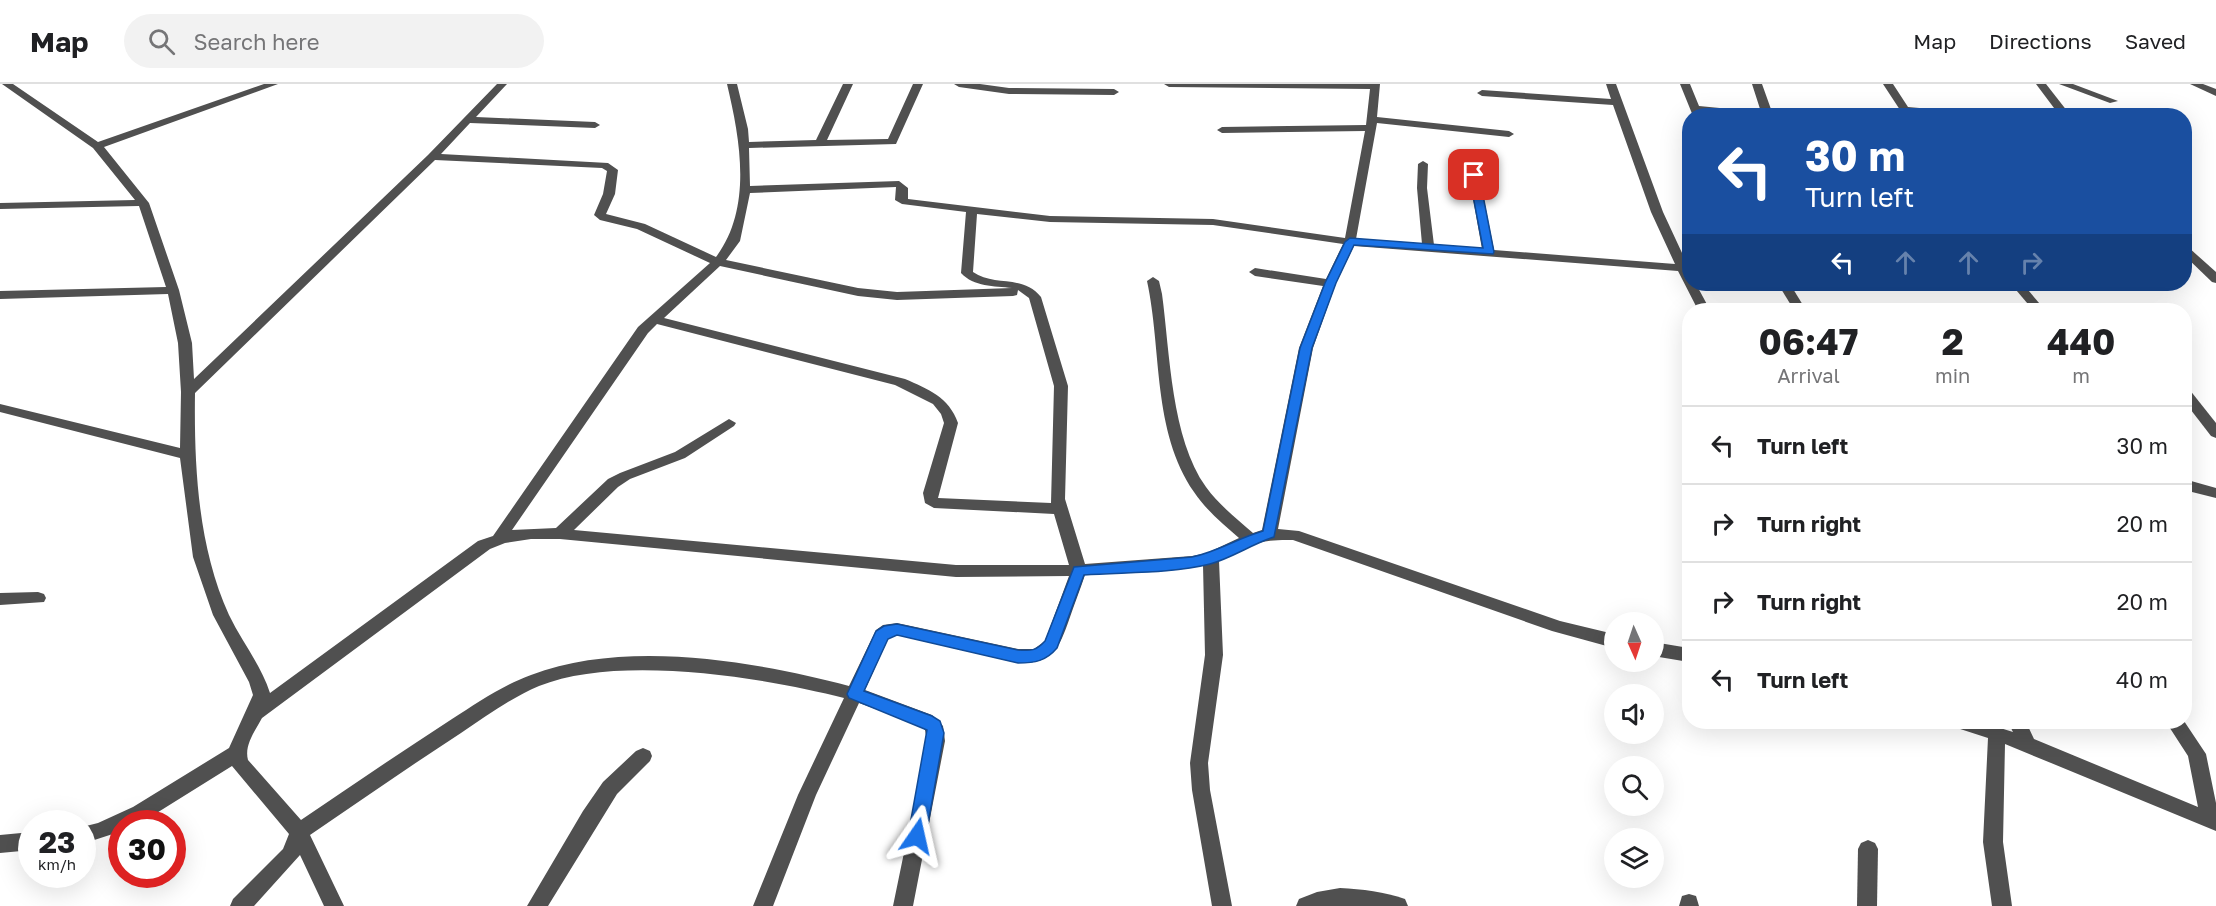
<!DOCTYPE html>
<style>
body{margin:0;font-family:"Golos Text",sans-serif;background:#f2f2f2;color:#202124;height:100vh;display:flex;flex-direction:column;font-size:22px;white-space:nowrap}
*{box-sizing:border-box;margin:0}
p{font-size:20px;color:#757577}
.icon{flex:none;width:33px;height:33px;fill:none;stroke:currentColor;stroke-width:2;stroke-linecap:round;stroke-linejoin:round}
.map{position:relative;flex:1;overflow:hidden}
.details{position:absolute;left:1682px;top:219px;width:510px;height:426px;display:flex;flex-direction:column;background:#fff;border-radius:24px;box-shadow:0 6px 24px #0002}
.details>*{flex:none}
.top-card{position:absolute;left:1682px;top:24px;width:510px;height:183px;border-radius:24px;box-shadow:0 6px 24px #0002;background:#1a4fa0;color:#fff;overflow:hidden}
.needle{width:39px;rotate:177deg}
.fabs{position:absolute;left:1604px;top:528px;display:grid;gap:12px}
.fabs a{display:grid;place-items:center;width:60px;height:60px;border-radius:50%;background:#fff;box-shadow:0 6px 24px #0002;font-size:30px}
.speed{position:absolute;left:18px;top:726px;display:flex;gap:12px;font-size:30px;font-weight:700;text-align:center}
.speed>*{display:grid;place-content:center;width:78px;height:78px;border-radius:50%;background:#fff;box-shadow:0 6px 24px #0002;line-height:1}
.speed small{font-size:15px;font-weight:400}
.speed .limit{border:9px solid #d22;background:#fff;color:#111}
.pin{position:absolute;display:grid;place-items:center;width:51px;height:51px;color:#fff;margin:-26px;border-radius:12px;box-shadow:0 3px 9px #0006}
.me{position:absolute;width:66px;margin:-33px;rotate:11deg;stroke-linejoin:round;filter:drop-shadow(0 0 4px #0008)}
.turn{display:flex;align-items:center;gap:21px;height:126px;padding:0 24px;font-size:27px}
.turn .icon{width:78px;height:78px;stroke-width:2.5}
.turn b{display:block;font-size:42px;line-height:51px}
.lanes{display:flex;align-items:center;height:57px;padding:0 24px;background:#0003;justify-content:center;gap:30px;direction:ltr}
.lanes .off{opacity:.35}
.eta{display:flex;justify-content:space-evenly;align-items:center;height:102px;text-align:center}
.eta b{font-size:36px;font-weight:700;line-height:42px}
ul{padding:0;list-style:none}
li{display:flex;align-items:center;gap:18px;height:78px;padding:0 24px;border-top:2px solid #e0e0e0}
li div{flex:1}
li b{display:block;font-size:22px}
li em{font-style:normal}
header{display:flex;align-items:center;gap:36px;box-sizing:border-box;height:84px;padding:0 30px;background:#fff;border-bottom:2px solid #e0e0e0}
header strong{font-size:28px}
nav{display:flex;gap:33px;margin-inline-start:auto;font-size:21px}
.search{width:420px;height:54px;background:#f2f2f2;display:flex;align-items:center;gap:15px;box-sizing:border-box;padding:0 21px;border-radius:33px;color:#757577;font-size:22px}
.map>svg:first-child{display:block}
</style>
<header>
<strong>Map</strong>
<div class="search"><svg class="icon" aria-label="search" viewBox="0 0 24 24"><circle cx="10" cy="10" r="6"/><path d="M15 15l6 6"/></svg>Search here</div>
<nav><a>Map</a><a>Directions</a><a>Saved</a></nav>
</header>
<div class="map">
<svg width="2216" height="822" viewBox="0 0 2216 822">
<rect width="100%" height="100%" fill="#fff"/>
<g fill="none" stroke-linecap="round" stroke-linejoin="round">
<g fill="#505050" fill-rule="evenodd">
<path d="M2,0H13L98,58L264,0H278L104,63L149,119L179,206L192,259L194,295L428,71L497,0H507L476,33L595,38L600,41L595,44L470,39L441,70L608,79L618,86L615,110L606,130L645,140L716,173C753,124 740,55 727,0H737L748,45L749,58L816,56L843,0H853L827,56L888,55L913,0H923L896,60L749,64L750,102L899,97L908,104V115L1050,132L1213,135L1345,154L1365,47L1222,49L1217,46L1222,43L1366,41L1370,5L1169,3L1164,0H1380L1377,33L1509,47L1514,50L1509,53L1377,39L1356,155L1422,160L1417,104L1418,80L1423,77L1428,80L1427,104L1434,161L1482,165L1466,75L1471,72L1476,75L1494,166L1675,180L1651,128L1613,21L1482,12L1477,9L1482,6L1611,15L1606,0H1616L1663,128L1689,184V200H1696L1710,226H1698L1678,187L1354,162L1336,199L1313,264L1278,445L1299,447L1560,537L1614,550V564L1552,547L1293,456C1258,455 1249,462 1219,477L1223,571L1208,679L1210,706L1232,822H1212L1192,706L1190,679L1205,571L1203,481L1085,491C1080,506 1074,521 1069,536C1059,564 1053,580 1018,579L897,551L888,555L865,606L932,631L943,642L945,657L913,822H893L927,657L925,646L920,641L859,619L816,711L773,822H753L798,711L844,614C763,593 617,570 539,602C511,614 486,632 461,649C410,682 360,717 310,751L344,822H324L300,771L254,822H230L233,815L283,765L289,750L232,682L147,735L138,740H122V747L82,760V743L98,739L133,723L229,664L253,611L249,598L213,531L193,473L180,374L0,328V320L180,364L181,308L178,259L168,210L0,215V207L166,203L139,122L0,125V119L135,116L93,64ZM435,76L602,84L607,87L603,110L594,131L600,136L637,145L710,179L638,243L493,452L478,457L270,609C261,581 242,558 229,531C198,463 194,383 195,309ZM896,103L895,116L902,120L966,128L961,189C974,203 994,202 1012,204L897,208L858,204L726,176L740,157L750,109ZM977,130L1050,138L1213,141L1343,160L1326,195L1255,184L1249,188L1255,192L1323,202L1299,264L1262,446L1253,449C1237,435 1219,421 1206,403C1171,354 1170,269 1162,210L1159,197L1153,193L1147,197C1162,266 1152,347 1194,408C1206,426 1223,440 1239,454L1207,469L1192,472L1085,480L1065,415L1068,302L1041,213C1023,190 994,203 973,188ZM720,182L858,212L897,216L1013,212L1017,211L1018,206L1029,214L1054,302L1051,419L938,414L958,339C949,313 928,305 905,295L664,234ZM657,240L895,301L933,320L941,330L944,339L923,409L925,419L934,424L1054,430L1069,481H956L574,446L618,403L630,395L685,374L734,342L736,339L729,335L675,368L620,389L608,395L556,444L512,446L648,249ZM531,455H560L956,493L1069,492L1045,557L1034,565H1018L897,539L883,541L876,546L849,602C754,577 626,555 531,591C503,601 477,619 452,635C401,668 351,702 301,736L248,676C244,661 255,647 262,634L490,465L505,459Z"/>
<polygon points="954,0 980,0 1009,4 1114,5 1119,8 1114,11 1009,10 959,3"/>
<polygon points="1680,0 1690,0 1699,22 1761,28 1752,0 1762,0 1772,28 1784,32 1702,29 1703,32 1693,32"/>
<polygon points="1883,0 1893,0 1908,23 1976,29 1981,32 1912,30 1914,32 1904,32"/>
<polygon points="2036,0 2046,0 2071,32 2060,32"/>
<polygon points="2059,0 2073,0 2118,17 2110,19"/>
<polygon points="2190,0 2203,0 2216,5 2216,12"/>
<polygon points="2184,161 2188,163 2216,188 2216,199 2212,198 2184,171"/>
<polygon points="1778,200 1790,200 1806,226 1794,226"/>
<path d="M1873,200H1917L1922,203C1914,210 1881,207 1873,200Z"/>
<polygon points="2011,200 2023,200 2045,226 2033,226"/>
<polygon points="2184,304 2189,305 2216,339 2216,354 2211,352 2184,317"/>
<polygon points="2184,395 2216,404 2216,414 2184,406"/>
<polygon points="38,508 44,510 46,514 44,518 0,521 0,509"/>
<polygon points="1653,558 1689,564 1689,578 1653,572"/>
<polygon points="2184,637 2206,670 2216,719 2216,747 2005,660 2003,758 2012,822 1992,822 1983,758 1988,654 1954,643 1951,638 1981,638 2013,648 2008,638 2026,638 2034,655 2198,723 2188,672 2166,638"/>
<polygon points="643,664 650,667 652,672 650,677 617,710 548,822 527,822 583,727 603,698 636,667"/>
<polygon points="32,748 32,766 0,769 0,751"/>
<polygon points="1868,756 1875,759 1878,765 1877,822 1857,822 1858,765 1861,759"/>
<path d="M1340,804C1362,805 1385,808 1405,815L1408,822H1296L1299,815L1317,808Z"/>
<polygon points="1689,810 1696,812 1699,822 1679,822 1682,812"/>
</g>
</g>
<path fill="#1a73e8" stroke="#114b97" stroke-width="1.5" d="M1474,88L1479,91L1494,168L1493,170L1354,161L1336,199L1312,264L1274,453C1252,460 1232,474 1210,480C1170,490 1125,488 1084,491L1057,564C1046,577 1035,579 1018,579L897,551L888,555L864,607L932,632L940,637L944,649L926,752L923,757L917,759L911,757L908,752L927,646L849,614L847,610L876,547L884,542L897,540L1018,566C1031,567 1036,567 1045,557L1074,483L1192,473C1217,468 1238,454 1263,447L1300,264L1325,199L1345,158L1350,154L1483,164L1469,91Z"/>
</svg>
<div class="fabs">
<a><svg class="needle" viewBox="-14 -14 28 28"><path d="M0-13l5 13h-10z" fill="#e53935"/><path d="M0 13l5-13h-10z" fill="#757577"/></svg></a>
<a><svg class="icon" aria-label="sound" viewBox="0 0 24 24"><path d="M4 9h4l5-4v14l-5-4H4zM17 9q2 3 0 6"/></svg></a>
<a><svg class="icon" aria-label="search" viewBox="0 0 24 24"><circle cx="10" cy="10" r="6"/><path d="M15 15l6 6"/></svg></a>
<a><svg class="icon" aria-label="layers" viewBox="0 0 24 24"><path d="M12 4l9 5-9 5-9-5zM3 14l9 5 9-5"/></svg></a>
</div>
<div class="speed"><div>23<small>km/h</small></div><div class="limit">30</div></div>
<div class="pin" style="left:1474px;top:91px;background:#d93025"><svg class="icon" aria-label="arrive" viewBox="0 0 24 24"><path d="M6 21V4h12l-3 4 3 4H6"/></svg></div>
<svg class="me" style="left:917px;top:752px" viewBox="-20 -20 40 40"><path d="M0-17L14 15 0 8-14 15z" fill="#1a73e8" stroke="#fff" stroke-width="4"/></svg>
<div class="top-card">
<div class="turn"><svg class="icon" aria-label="left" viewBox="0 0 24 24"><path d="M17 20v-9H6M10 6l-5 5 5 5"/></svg><div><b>30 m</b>Turn left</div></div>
<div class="lanes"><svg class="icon" aria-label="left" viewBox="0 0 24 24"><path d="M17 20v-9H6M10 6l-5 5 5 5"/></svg><svg class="icon off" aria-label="ahead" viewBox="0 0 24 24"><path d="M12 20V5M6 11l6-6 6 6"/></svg><svg class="icon off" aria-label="ahead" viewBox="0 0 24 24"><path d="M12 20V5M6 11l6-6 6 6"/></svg><svg class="icon off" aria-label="right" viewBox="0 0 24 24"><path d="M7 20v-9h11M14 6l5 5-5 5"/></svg></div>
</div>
<section class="details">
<div class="eta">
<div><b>06:47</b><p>Arrival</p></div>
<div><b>2</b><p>min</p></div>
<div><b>440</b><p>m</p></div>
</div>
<ul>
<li><svg class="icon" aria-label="left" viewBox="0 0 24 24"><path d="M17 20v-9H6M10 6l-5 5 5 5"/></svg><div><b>Turn left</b></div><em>30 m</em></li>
<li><svg class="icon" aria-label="right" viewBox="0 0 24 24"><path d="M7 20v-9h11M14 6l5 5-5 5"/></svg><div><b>Turn right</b></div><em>20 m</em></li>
<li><svg class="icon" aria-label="right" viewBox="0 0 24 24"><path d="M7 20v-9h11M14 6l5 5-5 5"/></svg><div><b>Turn right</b></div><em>20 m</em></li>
<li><svg class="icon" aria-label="left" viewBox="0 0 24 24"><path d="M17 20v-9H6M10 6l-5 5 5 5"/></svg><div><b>Turn left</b></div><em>40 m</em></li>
</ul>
</section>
</div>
